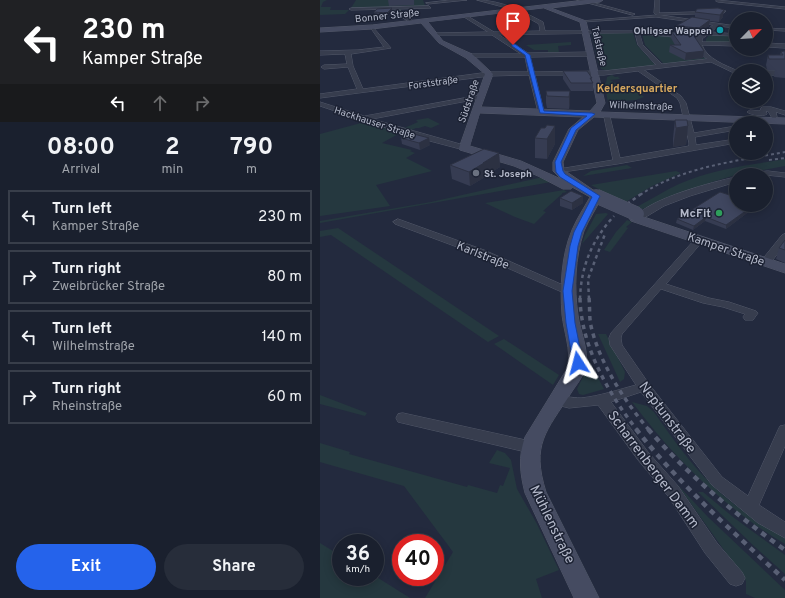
<!DOCTYPE html>
<meta charset="utf-8">
<style>
body{margin:0;font-family:Overpass,sans-serif;background:#272d3a;color:#f1f3f6;height:100vh;display:flex;flex-direction:column;font-size:15px;white-space:nowrap}
*{box-sizing:border-box;margin:0}
p{font-size:13px;color:#9fa3aa}
.icon{flex:none;width:22px;height:22px;fill:none;stroke:currentColor;stroke-width:2;stroke-linecap:round;stroke-linejoin:round}
.map{position:relative;flex:1;overflow:hidden}
.details{display:flex;flex-direction:column;background:#1a202e;width:320px}
.details>*{flex:none}
.top-card{background:#202124;color:#fff;overflow:hidden}
.needle{width:26px;rotate:65deg}
.controls{position:absolute;left:409px;top:12px;display:grid;gap:8px}
.controls a{display:grid;place-items:center;width:44px;height:44px;border-radius:50%;background:#1a202e;box-shadow:0 2px 10px #0003,0 0 0 1px #383e4a;font-size:20px}
.speed{position:absolute;left:12px;top:534px;display:flex;gap:8px;font-size:20px;font-weight:700;text-align:center}
.speed>*{display:grid;place-content:center;width:52px;height:52px;border-radius:50%;background:#1a202e;box-shadow:0 2px 10px #0003,0 0 0 1px #383e4a;line-height:1}
.speed small{font-size:10px;font-weight:400}
.speed .limit{border:6px solid #d22;background:#fff;color:#111}
.pin{position:absolute;display:grid;place-items:center;width:34px;height:34px;color:#fff;margin:-41px -17px;border-radius:50% 50% 50% 0;rotate:-45deg;box-shadow:0 0 4px #0007}
.pin .icon{rotate:45deg}
.me{position:absolute;width:44px;margin:-22px;rotate:351deg;stroke-linejoin:round;filter:drop-shadow(0 0 3px #0008)}
.turn{display:flex;align-items:center;gap:14px;height:84px;padding:0 16px;font-size:18px}
.turn .icon{width:52px;height:52px;stroke-width:2.5}
.turn b{display:block;font-size:28px;line-height:34px}
.lanes{display:flex;align-items:center;height:38px;padding:0 16px;background:#0003;justify-content:center;gap:20px;direction:ltr}
.lanes .off{opacity:.35}
.eta{display:flex;justify-content:space-evenly;align-items:center;height:68px;text-align:center}
.eta b{font-size:24px;font-weight:700;line-height:28px}
.primary-button{display:flex;gap:8px;margin-top:auto;padding:8px 16px}
.primary-button a{flex:1;height:46px;border-radius:24px;background:#2563eb;color:#fff;font-size:16px;font-weight:700;line-height:46px;text-align:center}
.primary-button a+a{background:#272d3a;color:#f1f3f6}
ul{padding:0;list-style:none}
li{display:flex;align-items:center;gap:12px;height:54px;margin:0 8px 6px;padding:0 8px;border:2px solid #383e4a;border-radius:0px}
li div{flex:1}
li b{display:block;font-size:15px}
li em{font-style:normal}
main{display:flex;flex:1;min-height:0}
.map>svg:first-child{display:block}
</style>
<main>
<section class="details">
<div class="top-card">
<div class="turn"><svg class="icon" aria-label="left" viewBox="0 0 24 24"><path d="M17 20v-9H6M10 6l-5 5 5 5"/></svg><div><b>230 m</b>Kamper Straße</div></div>
<div class="lanes"><svg class="icon" aria-label="left" viewBox="0 0 24 24"><path d="M17 20v-9H6M10 6l-5 5 5 5"/></svg><svg class="icon off" aria-label="ahead" viewBox="0 0 24 24"><path d="M12 20V5M6 11l6-6 6 6"/></svg><svg class="icon off" aria-label="right" viewBox="0 0 24 24"><path d="M7 20v-9h11M14 6l5 5-5 5"/></svg></div>
</div>
<div class="eta">
<div><b>08:00</b><p>Arrival</p></div>
<div><b>2</b><p>min</p></div>
<div><b>790</b><p>m</p></div>
</div>
<ul>
<li><svg class="icon" aria-label="left" viewBox="0 0 24 24"><path d="M17 20v-9H6M10 6l-5 5 5 5"/></svg><div><b>Turn left</b><p>Kamper Straße</p></div><em>230 m</em></li>
<li><svg class="icon" aria-label="right" viewBox="0 0 24 24"><path d="M7 20v-9h11M14 6l5 5-5 5"/></svg><div><b>Turn right</b><p>Zweibrücker Straße</p></div><em>80 m</em></li>
<li><svg class="icon" aria-label="left" viewBox="0 0 24 24"><path d="M17 20v-9H6M10 6l-5 5 5 5"/></svg><div><b>Turn left</b><p>Wilhelmstraße</p></div><em>140 m</em></li>
<li><svg class="icon" aria-label="right" viewBox="0 0 24 24"><path d="M7 20v-9h11M14 6l5 5-5 5"/></svg><div><b>Turn right</b><p>Rheinstraße</p></div><em>60 m</em></li>
</ul>
<div class="primary-button"><a>Exit</a><a>Share</a></div>
</section>
<div class="map">
<svg width="465" height="598" viewBox="0 0 465 598">
<rect width="100%" height="100%" fill="#232a3e"/>
<g fill="#25383f">
<polygon points="0,0 7,0 3,2 1,7 11,7 10,10 29,10 25,14 0,15"/>
<polygon points="36,0 103,0 105,6 81,9 81,13 79,9 82,8 31,8"/>
<polygon points="271,33 313,33 317,45 336,66 289,71 281,69 278,62"/>
<polygon points="322,34 385,37 377,38 375,41 381,56 387,59 344,64 325,45"/>
<polygon points="390,34 416,36 416,43 386,43 386,39"/>
<polygon points="251,42 251,45 238,46 239,53 228,53 228,50 214,50 206,45"/>
<polygon points="292,75 295,77 303,76 298,77 300,79 290,80 305,89 313,88 324,97 316,100 288,102 284,83 286,83 287,77"/>
<polygon points="108,118 120,124 111,128 105,126 99,128 96,128 89,131 82,129 98,122 96,120"/>
<polygon points="41,123 48,123 80,133 62,143 92,150 90,151 95,153 86,158 112,171 56,185 70,206 0,216 0,134"/>
<path d="M465,159V166L416,175L392,182L320,210L315,208C330,200 344,191 359,184C392,169 430,165 465,159Z"/>
<polygon points="307,165 312,168 263,176 271,171"/>
<polygon points="356,171 361,173 332,186 304,203 271,185"/>
<polygon points="223,177 231,182 0,223 0,221 111,202"/>
<polygon points="244,190 247,192 242,193 242,194 223,211 226,212 214,224 195,217 165,203"/>
<polygon points="286,213 288,214 262,244 265,235 276,214"/>
<polygon points="307,220 312,222 306,227 308,228 290,252 284,250 296,232"/>
<polygon points="18,228 179,336 168,342 11,235 0,237 0,231"/>
<polygon points="278,334 286,334 305,372 304,379 300,382"/>
<polygon points="184,339 239,375 233,385 174,344"/>
<polygon points="268,359 284,389 263,395 259,394 257,389 268,367"/>
<polygon points="0,395 47,413 45,416 0,404"/>
<path d="M312,402L327,406L334,412C352,438 370,463 392,485C413,506 440,522 465,537V544C405,509 353,457 312,402Z"/>
<polygon points="0,443 30,452 29,454 147,487 148,485 177,493 180,485 183,486 190,468 169,463 177,450 185,453 191,460 197,489 217,524 239,570 216,579 222,598 105,598 133,552 84,486 0,462"/>
<polygon points="357,484 388,517 465,590 465,598 435,598 426,594 426,581"/>
<polygon points="378,492 383,492 413,517 465,555 465,574 435,547"/>
<polygon points="0,543 21,556 21,577 55,576 90,598 0,598"/>
</g>
<g fill="none" stroke-linecap="round" stroke-linejoin="round">
<defs>
<g id="street">
<polygon points="130,0 147,0 108,4 106,3"/>
<path d="M157,0C181,0 202,11 223,22L225,31H317L379,36L393,25L336,17L263,22L261,21L337,15L334,13L335,0H339V13L406,11L404,13L340,15L416,26V28L398,26L391,32L416,34V36L387,35L382,39V42H416V46L382,45C387,59 405,65 418,71H416V74L391,62L324,70L361,96L366,103L374,133L416,126V130L375,137L376,145L416,139V143L297,164L236,173V169H239L293,160L284,117L287,115L290,117L300,158L369,146V143L360,103L357,98L318,71L284,75H215L224,112L221,114L218,112L209,75L169,76L0,98V94L37,89L28,67L4,69L1,67L4,65L27,64L25,54L0,55V51L38,50L64,47L50,27L52,26L71,48L31,54L33,66L43,89L169,72H208L205,57H147L146,56L149,54H201L172,35H112L114,33L168,32L144,17L146,15L174,32L220,31L219,24L194,10ZM315,33L318,45L336,65L284,71L214,72L210,57L271,56L274,54L271,52L208,53L179,35ZM320,34L377,39C376,48 380,54 387,59L342,64L323,45Z"/>
<polygon points="257,0 264,0 315,14 313,15"/>
<polygon points="397,0 465,7 465,9 398,2 396,1"/>
<polygon points="109,6 111,8 78,9 93,21 91,23 78,15 74,9 31,10 29,9 31,8"/>
<polygon points="446,28 465,29 465,31 446,30"/>
<polygon points="446,43 465,44 465,48 446,47"/>
<rect x="446" y="71" width="19" height="4"/>
<polygon points="161,95 163,96 163,98 52,119 147,146 147,150 144,150 87,135 0,106 0,102 44,116"/>
<path d="M443,107H451L465,111V115L456,112L457,117L454,119L452,118L448,111H446L447,114C443,117 431,115 427,112L430,110L440,111L441,108Z"/>
<polygon points="448,171 465,173 465,177 446,175 427,175 431,173"/>
<path d="M416,177V182L370,196L344,206L324,218H318L316,216C332,198 392,182 416,177Z"/>
<polygon points="78,219 164,250 252,289 253,291 248,294 244,293 156,254 75,224 73,222"/>
<polygon points="465,234 465,244 449,265 441,265 440,263 441,261 462,235"/>
<path d="M379,237L384,240L382,242L346,284L389,298L409,302L436,311L438,313L433,320H425L423,317L425,314L403,307L383,303L341,289L302,334L301,338L302,345L329,384L402,477L428,496L458,430L460,426L465,425V446L439,505L465,522V538L438,523L392,485L321,392L291,402L328,452L358,486L397,543L422,572L425,578L422,584L416,586L410,584L385,553L348,496L318,460L278,405L249,408L233,404L231,401L233,398C242,395 252,398 261,398C280,396 297,390 316,385L290,345L289,338L291,333L376,238Z"/>
<polygon points="83,413 210,441 215,443 217,447 215,451 210,453 78,422 76,418 78,414"/>
</g>
<g id="secondary">
<path d="M265,0H283L280,2L231,8L266,21L285,103L280,112L465,118V124L274,117L258,130L243,162L244,170L282,196C277,208 269,219 264,231C255,258 254,288 258,315C260,331 269,350 266,366C264,376 256,385 251,393C226,432 211,444 226,492L279,598H254L205,493C200,473 198,457 205,437L248,367C251,350 244,332 242,315C240,287 241,256 252,230C257,218 264,208 270,197L252,187L251,189H243L218,176L194,166L140,150L139,148L165,74L146,58L119,43L101,23L52,29L0,32V28L52,25ZM224,8L260,22L277,103L270,111L161,107L173,74L152,54L123,41L108,22ZM160,113L263,117L249,129L233,162V171L241,179L201,161L150,146Z"/>
<polygon points="315,214 465,264 465,273 311,221 309,218 311,215"/>
</g>
</defs>
<use href="#street" stroke="#525869" stroke-width="1"/>
<use href="#secondary" stroke="#525869" stroke-width="1"/>
<use href="#street" fill="#373d4e" fill-rule="evenodd"/>
<use href="#secondary" fill="#454b61" fill-rule="evenodd"/>
<g stroke="#596075" stroke-width="2" stroke-dasharray="3 3" stroke-linecap="butt">
<polyline points="449,160 465,158"/>
<path d="M320,195C362,167 416,161 465,152"/>
</g>
<g stroke="#596075" stroke-width="2.5" stroke-dasharray="3.5 3.5" stroke-linecap="butt">
<polyline points="307,204 321,194"/>
<path d="M260,299C261,266 272,240 294,216"/>
<polyline points="269,299 268,279 285,234"/>
</g>
<g stroke="#596075" stroke-width="3.5" stroke-dasharray="4.5 4.5" stroke-linecap="butt">
<path d="M260,298C261,346 288,393 317,430"/>
<path d="M269,298C270,307 269,317 271,326C279,362 305,402 329,430"/>
</g>
<g stroke="#596075" stroke-width="4.5" stroke-dasharray="5.5 5.5" stroke-linecap="butt">
<path d="M316,429C360,485 413,532 465,580"/>
<path d="M328,429C369,476 415,514 465,550"/>
</g>
<defs>
<polyline id="secondary-bridge" points="276,196 317,214"/>
</defs>
<use href="#secondary-bridge" stroke="#525869" stroke-width="15" stroke-linecap="butt"/>
<use href="#secondary-bridge" stroke="#454b61" stroke-width="14"/>
</g>
<g fill="#363c52">
<polygon points="68,0 94,0 94,5 69,6"/>
<polygon points="398,8 403,17 399,22 390,21 389,26 379,34 376,34 376,38 384,51 383,58 365,60 349,52 350,45 355,45 351,38 352,32 355,32 356,26 375,17 375,12"/>
<polygon points="72,11 67,15 55,15 54,12"/>
<polygon points="465,51 465,78 454,77 455,70 447,70 446,65 448,55 460,55 461,52"/>
<polygon points="243,71 272,78 272,81 273,83 273,91 251,91 243,79"/>
<polygon points="226,91 250,91 250,103 249,109 227,108 226,103"/>
<polygon points="355,120 368,126 366,145 353,147 353,138"/>
<polygon points="235,126 235,144 227,159 215,158 215,138 225,128"/>
<polygon points="81,138 110,145 100,150 82,144"/>
<polygon points="179,153 180,167 165,176 165,177 150,186 132,179 130,165"/>
<polygon points="240,198 263,203 252,210 240,206"/>
<polygon points="435,207 406,229 385,221 373,230 356,223 357,219"/>
<polygon points="465,240 465,263 456,259 459,248"/>
</g>
<g fill="#2c3142">
<polygon points="72,8 72,11 67,15 67,13"/>
<polygon points="404,10 403,17 399,22 400,15"/>
<polygon points="390,20 389,26 379,34 379,28"/>
<polygon points="384,51 383,58 365,60 366,53"/>
<polygon points="250,91 250,103 249,109 249,97"/>
<polygon points="235,126 235,144 227,159 227,139"/>
<polygon points="368,126 366,145 353,147 356,128"/>
<polygon points="109,138 110,145 100,150 99,143"/>
<polygon points="179,153 180,167 165,176 165,177 150,186 149,172 163,163"/>
<polygon points="263,196 263,203 252,210 252,203"/>
<polygon points="434,205 436,205 435,207 406,229 406,225"/>
<polygon points="386,217 385,221 373,230 374,226"/>
</g>
<g fill="#3f465f" stroke="#2c3142">
<polygon points="72,8 67,13 54,12 57,9"/>
<polygon points="398,8 404,10 400,15 375,12 377,9"/>
<polygon points="372,17 390,20 379,28 356,26"/>
<polygon points="352,32 376,34 374,36 384,51 366,53 350,45 361,45"/>
<polygon points="464,51 465,51 465,59 449,59 448,55 463,55 461,52"/>
<polygon points="243,71 267,71 272,78 270,78 273,83 251,83"/>
<polygon points="226,91 250,91 249,97 227,96"/>
<polygon points="355,120 367,120 368,126 356,128"/>
<polygon points="227,125 235,126 227,139 215,138 221,128 225,128"/>
<polygon points="90,133 109,138 99,143 81,138"/>
<polygon points="164,149 179,153 163,163 164,163 149,172 130,165"/>
<polygon points="251,191 263,196 252,203 240,198"/>
<polygon points="400,192 416,197 416,205 434,205 406,225 386,217 374,226 357,219"/>
<polygon points="465,240 465,250 459,248"/>
</g>
<polygon fill="#2563eb" stroke="#184099" points="192,44 195,44 210,55 224,111 272,113 275,114 256,130 241,162 243,171 245,174 280,196 262,232 258,246 252,291 255,323 263,363 261,365 254,365 253,363 246,323 243,291 250,246 254,232 272,197 240,177 236,172 235,162 251,128 267,116 220,113 205,55 192,46"/>
<circle fill="#0f9aa8" stroke="#1c2233" stroke-width="1.5" cx="400" cy="30" r="4"/>
<circle fill="#6b7280" stroke="#1c2233" stroke-width="1.5" cx="156" cy="173" r="4"/>
<circle fill="#2e9e5b" stroke="#1c2233" stroke-width="1.5" cx="399" cy="213" r="4"/>
<g text-anchor="middle" stroke-width="3" stroke-linejoin="round" paint-order="stroke">
<g font-size="10" fill="#b3b8c9" stroke="#1c2233">
<text transform="translate(67 15) rotate(-6)" y="4">Bonner Straße</text>
<text transform="translate(280 46) rotate(77)" y="4">Talstraße</text>
<text transform="translate(113 82) rotate(-8)" y="4">Forststraße</text>
<text transform="translate(148 101) rotate(-71)" y="4">Südstraße</text>
<text transform="translate(321 105) rotate(2)" y="4">Wilhelmstraße</text>
<text transform="translate(55 122) rotate(18)" y="4">Hackhauser Straße</text>
</g>
<g font-size="10" font-weight="bold" fill="#b3b8c9" stroke="#1c2233" text-anchor="end">
<text x="392" y="34">Ohligser Wappen</text>
<text x="164" y="177" text-anchor="start">St. Joseph</text>
</g>
<g font-size="11" font-weight="bold" fill="#d8a95f" stroke="#1c2233">
<text x="317" y="92">Keldersquartier</text>
</g>
<g font-size="12" font-weight="bold" fill="#b3b8c9" stroke="#1c2233" text-anchor="end">
<text x="391" y="217">McFit</text>
</g>
<g font-size="12" fill="#b3b8c9" stroke="#1c2233">
<text transform="translate(406 249) rotate(19)" y="4">Kamper Straße</text>
<text transform="translate(163 255) rotate(22)" y="4">Karlstraße</text>
</g>
<g font-size="14" fill="#b3b8c9" stroke="#1c2233">
<text transform="translate(348 417) rotate(53)" y="5">Neptunstraße</text>
<text transform="translate(334 469) rotate(53)" y="5">Scharrenberger Damm</text>
<text transform="translate(233 524) rotate(64)" y="5">Mühlenstraße</text>
</g>
</g>
</svg>
<div class="controls">
<a><svg class="needle" viewBox="-14 -14 28 28"><path d="M0-13l5 13h-10z" fill="#e53935"/><path d="M0 13l5-13h-10z" fill="#9fa3aa"/></svg></a>
<a><svg class="icon" aria-label="layers" viewBox="0 0 24 24"><path d="M12 4l9 5-9 5-9-5zM3 14l9 5 9-5"/></svg></a>
<a>+</a>
<a>−</a>
</div>
<div class="speed"><div>36<small>km/h</small></div><div class="limit">40</div></div>
<div class="pin" style="left:193px;top:45px;background:#d93025"><svg class="icon" aria-label="arrive" viewBox="0 0 24 24"><path d="M6 21V4h12l-3 4 3 4H6"/></svg></div>
<svg class="me" style="left:258px;top:363px" viewBox="-20 -20 40 40"><path d="M0-17L14 15 0 8-14 15z" fill="#2563eb" stroke="#fff" stroke-width="4"/></svg>
</div>
</main>
